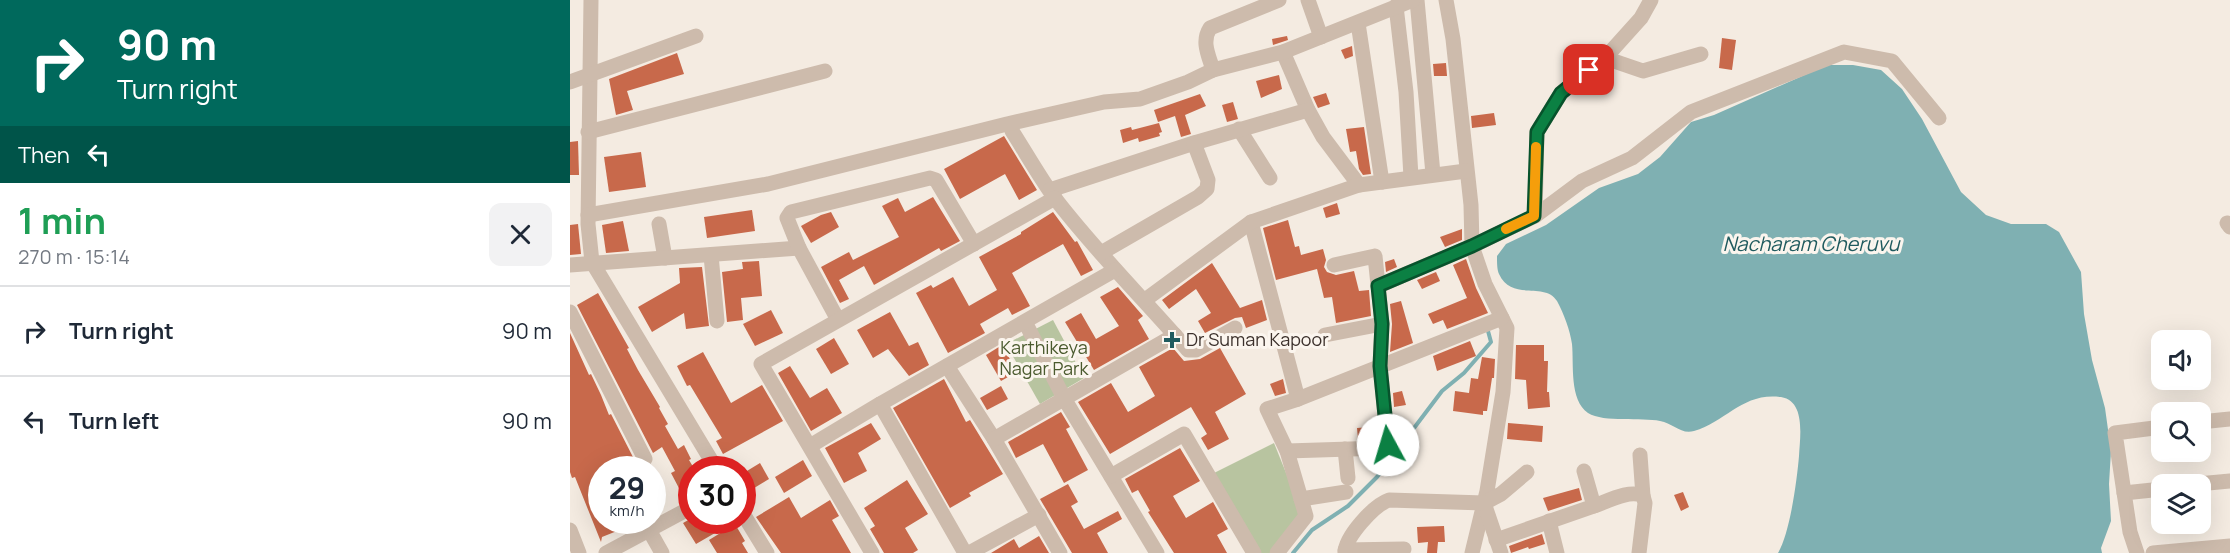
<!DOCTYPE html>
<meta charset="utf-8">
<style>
body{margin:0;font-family:Manrope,sans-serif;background:#f2f2f3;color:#1f2937;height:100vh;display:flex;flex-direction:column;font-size:22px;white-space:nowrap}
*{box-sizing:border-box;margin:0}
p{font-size:20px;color:#747a83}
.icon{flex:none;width:33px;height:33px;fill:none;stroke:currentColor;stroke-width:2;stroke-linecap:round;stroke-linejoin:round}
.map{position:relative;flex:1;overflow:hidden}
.details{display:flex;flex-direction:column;background:#fff;width:570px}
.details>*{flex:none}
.banner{background:#00695c;color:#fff;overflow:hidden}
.controls{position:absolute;left:1581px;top:330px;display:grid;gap:12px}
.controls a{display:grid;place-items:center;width:60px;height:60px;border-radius:12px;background:#fff;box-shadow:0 6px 24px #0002;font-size:30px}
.speed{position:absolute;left:18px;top:456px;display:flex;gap:12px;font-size:30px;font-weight:700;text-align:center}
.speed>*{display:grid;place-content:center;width:78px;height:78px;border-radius:50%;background:#fff;box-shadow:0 6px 24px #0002;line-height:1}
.speed small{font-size:15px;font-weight:400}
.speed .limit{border:9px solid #d22;background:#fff;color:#111}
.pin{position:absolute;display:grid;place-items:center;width:51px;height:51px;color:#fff;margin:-26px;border-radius:12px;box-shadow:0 3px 9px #0006}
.me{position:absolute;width:66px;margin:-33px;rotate:354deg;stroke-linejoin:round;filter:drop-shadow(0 0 4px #0008)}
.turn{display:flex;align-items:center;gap:21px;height:126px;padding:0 18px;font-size:27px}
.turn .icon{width:78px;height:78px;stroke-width:2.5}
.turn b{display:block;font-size:42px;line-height:51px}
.then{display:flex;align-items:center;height:57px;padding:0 18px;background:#0003;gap:12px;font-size:22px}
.round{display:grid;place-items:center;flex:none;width:63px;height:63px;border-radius:12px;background:#f2f2f3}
.summary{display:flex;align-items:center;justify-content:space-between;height:102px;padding:0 18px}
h1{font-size:36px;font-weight:700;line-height:45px;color:#1e9e55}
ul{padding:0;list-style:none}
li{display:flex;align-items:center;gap:18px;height:90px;padding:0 18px;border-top:2px solid #e0e1e3}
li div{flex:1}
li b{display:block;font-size:22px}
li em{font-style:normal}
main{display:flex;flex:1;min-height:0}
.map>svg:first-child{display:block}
</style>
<main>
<section class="details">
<div class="banner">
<div class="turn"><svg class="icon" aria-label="right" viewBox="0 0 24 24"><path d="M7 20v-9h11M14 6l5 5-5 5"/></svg><div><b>90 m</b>Turn right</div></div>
<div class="then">Then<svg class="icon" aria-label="left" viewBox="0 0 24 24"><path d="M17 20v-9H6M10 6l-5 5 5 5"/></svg></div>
</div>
<div class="summary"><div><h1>1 min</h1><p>270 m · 15:14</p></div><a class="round"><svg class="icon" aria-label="close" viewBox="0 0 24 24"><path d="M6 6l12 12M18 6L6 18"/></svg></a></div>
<ul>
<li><svg class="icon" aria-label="right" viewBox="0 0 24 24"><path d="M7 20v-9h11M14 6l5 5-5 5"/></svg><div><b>Turn right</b></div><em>90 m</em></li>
<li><svg class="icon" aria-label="left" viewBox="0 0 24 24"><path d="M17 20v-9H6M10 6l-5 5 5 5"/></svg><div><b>Turn left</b></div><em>90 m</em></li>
</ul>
</section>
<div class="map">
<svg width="1660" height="553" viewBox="0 0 1660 553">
<rect width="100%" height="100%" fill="#f4ebe1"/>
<g fill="#b8c4a0">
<polygon points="483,320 514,378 470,404 436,344"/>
<polygon points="704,443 733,515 701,553 687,553 640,475"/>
</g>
<path fill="#7fb0b2" d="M1257,65H1283L1311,70L1332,89L1352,119L1391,192L1416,215L1441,224H1476L1489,232L1511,272L1514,314L1522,360L1535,408L1541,451L1539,484L1541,521L1531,548L1532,553H1208C1220,533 1227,480 1229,456C1230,437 1236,401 1211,397C1173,392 1157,421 1124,431C1111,435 1103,423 1090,421C1072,417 1034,423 1018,413C999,400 1004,364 1002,344C1000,330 994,314 987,301C975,281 942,302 929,274C927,270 927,262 927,256L936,244L976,225L1029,188L1068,174L1090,157L1121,122L1144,115Z"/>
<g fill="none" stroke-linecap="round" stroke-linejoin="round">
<polyline stroke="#7fb0b2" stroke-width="4" points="723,553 742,530 778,506 807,477 872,391 894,373 921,342 918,331"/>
</g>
<g fill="#c8694b">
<polygon points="717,36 718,40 703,45 702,39"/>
<polygon points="1152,38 1166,40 1162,70 1149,68"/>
<polygon points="782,46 783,56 775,59 771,50"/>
<polygon points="107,53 114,74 57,91 63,110 46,115 39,79"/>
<polygon points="876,63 877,76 864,76 863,64"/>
<polygon points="709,75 712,89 691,98 686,81"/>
<polygon points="756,93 760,104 748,108 743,97"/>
<polygon points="630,94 636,106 615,115 621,134 611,137 605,116 588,122 584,110"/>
<polygon points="663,102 668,119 657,122 652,105"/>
<polygon points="924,113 926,125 902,128 901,116"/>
<polygon points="589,123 592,132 589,133 590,136 569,142 568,138 553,143 550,130 561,127 562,130"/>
<polygon points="794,127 801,174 793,175 789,169 786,151 780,152 776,129"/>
<polygon points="434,136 467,190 449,200 435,174 390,199 374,169"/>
<polygon points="8,141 9,175 0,175 0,142"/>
<polygon points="71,152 76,187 39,192 34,157"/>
<polygon points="363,197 390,241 371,251 369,248 304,285 294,266 269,280 279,299 270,303 251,267 279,252 283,260 329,237 312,206 328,198 335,212"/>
<polygon points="767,203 770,214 756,218 753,208"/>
<polygon points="182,210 185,231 137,238 134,217"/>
<polygon points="261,212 269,227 241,243 231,226 251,215"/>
<polygon points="483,212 505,242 507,241 523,270 511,276 493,244 459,263 442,273 460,306 442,315 438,308 410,324 415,333 378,353 346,293 361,285 363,288 383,277 399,306 427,290 409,257 451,234 451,232"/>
<polygon points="718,220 725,247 729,246 731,255 753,249 756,260 754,267 757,272 766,275 784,271 789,291 799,290 801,316 766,323 762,297 754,298 747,269 706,280 693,228"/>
<polygon points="53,221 59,251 36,253 32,225"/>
<polygon points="8,224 11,254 0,255 0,225"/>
<polygon points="892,229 892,240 875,247 870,237"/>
<polygon points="824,259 827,267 816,272 815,262"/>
<polygon points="896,259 906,288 918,313 877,329 873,320 863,324 858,314 897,298 883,265"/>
<polygon points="189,261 192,296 171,298 173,320 157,322 152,272 173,269 172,262"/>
<polygon points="642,263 670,308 692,300 697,320 676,328 672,317 665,318 635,333 628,321 641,313 626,289 599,309 592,300"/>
<polygon points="132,267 139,326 116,329 114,313 82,332 68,307 110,283 109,268"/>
<polygon points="866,272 870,281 852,289 847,280"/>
<polygon points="548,287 573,316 568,320 579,339 524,370 495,322 511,313 526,339 549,326 530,297"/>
<polygon points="28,293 59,348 57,349 68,370 90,407 89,408 98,424 95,426 108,449 114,445 121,459 119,460 125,470 122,470 122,486 111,492 101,473 105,471 92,447 83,453 7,305"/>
<polygon points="831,301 843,343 820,352 822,324 820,304"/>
<polygon points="201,310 213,333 185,346 173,324"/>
<polygon points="320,312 339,346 348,342 359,365 339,376 318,349 303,358 287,330"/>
<polygon points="0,333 19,375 21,374 31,395 39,415 41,414 66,463 72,468 32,470 32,520 43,520 47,531 32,537 31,542 5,477 2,478 0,472"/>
<polygon points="264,338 279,364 261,374 246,349"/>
<polygon points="900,341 906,356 867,371 863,356"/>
<polygon points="432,345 447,372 431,381 416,355"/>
<polygon points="946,345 974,345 974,361 978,361 977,392 979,392 980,407 958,409 956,380 945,379"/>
<polygon points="603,348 614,361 630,359 650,348 676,394 645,412 659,439 638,450 631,438 637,434 621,407 540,454 508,402 541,383 558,412 585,396 569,367"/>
<polygon points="133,352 161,403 192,385 213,421 153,454 146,441 152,438 120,385 117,386 107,366"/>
<polygon points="912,357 925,359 924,378 922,378 917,411 913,411 913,415 883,411 885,391 899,393 901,378 908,379"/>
<polygon points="220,366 240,398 257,388 272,413 241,431 208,373"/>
<polygon points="374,379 396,422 400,420 433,474 399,493 401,496 380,508 323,408"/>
<polygon points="713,379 716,393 705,396 700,384"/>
<polygon points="431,386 438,399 417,410 410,398"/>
<polygon points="832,391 836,405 824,407 823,393"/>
<polygon points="491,412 500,427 496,429 518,470 494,483 473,444 446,458 438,442"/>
<polygon points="301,423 311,439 288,453 297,471 274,483 255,448"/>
<polygon points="938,423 973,426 972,442 937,439"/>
<polygon points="801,427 802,439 788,439 787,428"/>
<polygon points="610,448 630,481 603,496 616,518 643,502 658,529 647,535 657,553 604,553 578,512 580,511 568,490 562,493 555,479"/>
<polygon points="233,460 242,476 214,493 205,477"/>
<polygon points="190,463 199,479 176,493 172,487 172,474"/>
<polygon points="337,480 358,514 335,528 348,550 343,553 314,553 300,529 305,526 294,508"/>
<polygon points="498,484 508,502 501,506 514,529 548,511 552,519 527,533 538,553 502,553 470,499"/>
<polygon points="1009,488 1012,500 978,511 973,498"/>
<polygon points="1113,492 1119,507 1111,511 1104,495"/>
<polygon points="219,497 231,518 260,500 269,516 262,520 281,553 211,553 186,517"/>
<polygon points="122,518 122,520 138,520 145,533 126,544 113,523"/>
<polygon points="165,524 175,541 172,543 178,553 147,553 139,540"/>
<polygon points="874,526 875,542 868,542 867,553 857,553 858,542 848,543 847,527"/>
<polygon points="972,534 975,544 959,549 958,547 941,553 939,546"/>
<polygon points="469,536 479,553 421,553 444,539 449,548"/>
</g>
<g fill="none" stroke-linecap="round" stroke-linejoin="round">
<g stroke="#cdbbac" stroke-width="15">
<polyline points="21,0 18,224 22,262 147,470"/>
<polyline points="738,0 751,37"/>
<polyline points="847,0 863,174"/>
<polyline points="876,0 883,39 901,205 902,246 915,284 937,328 933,392 917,491 902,553"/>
<polyline points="826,6 836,92 841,177"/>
<polyline points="788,23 812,182"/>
<polyline points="713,52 738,110 753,137 789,185"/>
<polyline points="1035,58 1073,71 1131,54"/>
<path d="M643,70C639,56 631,42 640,28L709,0"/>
<polyline points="0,82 126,36"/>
<polyline points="669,129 700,178"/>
<path d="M442,131C456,153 469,176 484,197C525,251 574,299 618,350H626L665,328"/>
<polyline points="18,132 255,71"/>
<polyline points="480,190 624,143 738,110"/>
<polyline points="18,215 198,184 437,124 534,102 570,99 618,82 643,70 713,52 843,0"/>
<polyline points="965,216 967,132 991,93 1035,58 1071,18 1081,0"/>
<polyline points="681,222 728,399"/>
<polyline points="1657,223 1660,227"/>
<polyline points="89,224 95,258"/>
<polyline points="531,253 628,197 637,189 638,180 624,143"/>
<polyline points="141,255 147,321"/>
<polyline points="0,265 229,248"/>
<polyline points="808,286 902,246 965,216 1012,181 1062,158 1121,112 1274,52 1322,61 1369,118"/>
<polyline points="575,300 681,222 789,185 896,171"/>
<polyline points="0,312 75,459"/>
<polyline points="268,320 229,248 217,218 221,212 360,178 366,180 404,244"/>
<polyline points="455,322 495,400 587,553"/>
<polyline points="755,335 812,324"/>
<polyline points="377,366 424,439 490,553"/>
<polyline points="310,404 395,553"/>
<polyline points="1630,422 1660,419"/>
<polyline points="424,439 605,335"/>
<polyline points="240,446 310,404 545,270"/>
<polyline points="775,449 778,478"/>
<polyline points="717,451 812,448 818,445 810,366 812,324 805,256 764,265"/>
<polyline points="1070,455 1073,496"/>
<polyline points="541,476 614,434 684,553"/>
<polyline points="1628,484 1660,481"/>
<polyline points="1554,493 1592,489"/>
<polyline points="731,499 776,492"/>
<polyline points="914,503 931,494 957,472"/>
<path d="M1024,506C1038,501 1060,489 1073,496L1075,503L1069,553"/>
<polyline points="172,512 197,553"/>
<polyline points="979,521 987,553"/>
<polyline points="0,530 9,553"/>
<polyline points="79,530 92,553"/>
<polyline points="926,540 1024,506 1014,471"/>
<polyline points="775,550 834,549"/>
<polyline points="36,553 122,507"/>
<polyline points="302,553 191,364 485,198"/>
<polyline points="399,553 469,515"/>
<polyline points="707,553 736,516 717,451 697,409 728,399 932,318"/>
<path d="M775,553C775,537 804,505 819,500L914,503L931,553"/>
<polyline points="1567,553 1560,532 1545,433 1592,427"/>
<polyline points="1583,553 1660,546"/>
</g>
</g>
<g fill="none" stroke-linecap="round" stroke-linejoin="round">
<defs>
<polyline id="route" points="818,445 810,366 812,324 808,286 902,246 964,216 967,132 991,93 1019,70"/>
</defs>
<use href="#route" stroke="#07532c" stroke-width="15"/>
<use href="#route" stroke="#0b8043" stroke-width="10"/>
<polyline stroke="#f59e0b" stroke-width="10" points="936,229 964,216 966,147"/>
</g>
<path fill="#1f5a5e" stroke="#fbf5ee" stroke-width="2" d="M599 331h6v6h6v6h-6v6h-6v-6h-6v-6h6z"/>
<g text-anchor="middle" stroke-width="6" stroke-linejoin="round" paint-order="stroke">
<g font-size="18" fill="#3b302b" stroke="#fbf5ee" text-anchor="start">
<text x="616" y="346">Dr Suman Kapoor</text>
</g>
<g font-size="18" fill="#4a5a2e" stroke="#fbf5ee">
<text x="474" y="354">Karthikeya<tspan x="474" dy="21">Nagar Park</tspan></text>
</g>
<g font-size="20" font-style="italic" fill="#1f5a5e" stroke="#fbf5ee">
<text x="1241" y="251">Nacharam Cheruvu</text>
</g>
</g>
</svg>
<div class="controls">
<a><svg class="icon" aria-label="sound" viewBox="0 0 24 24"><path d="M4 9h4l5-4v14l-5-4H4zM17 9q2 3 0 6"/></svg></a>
<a><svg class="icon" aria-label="search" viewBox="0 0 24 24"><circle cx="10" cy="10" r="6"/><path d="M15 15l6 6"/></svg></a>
<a><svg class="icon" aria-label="layers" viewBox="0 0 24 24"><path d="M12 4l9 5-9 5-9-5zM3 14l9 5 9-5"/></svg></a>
</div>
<div class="speed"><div>29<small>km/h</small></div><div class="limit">30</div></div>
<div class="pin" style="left:1019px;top:70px;background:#d93025"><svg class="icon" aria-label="arrive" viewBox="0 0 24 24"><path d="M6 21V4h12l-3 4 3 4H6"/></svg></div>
<svg class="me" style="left:818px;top:445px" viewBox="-20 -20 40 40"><circle r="19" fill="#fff"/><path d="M0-13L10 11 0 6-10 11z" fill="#0b8043"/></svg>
</div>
</main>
